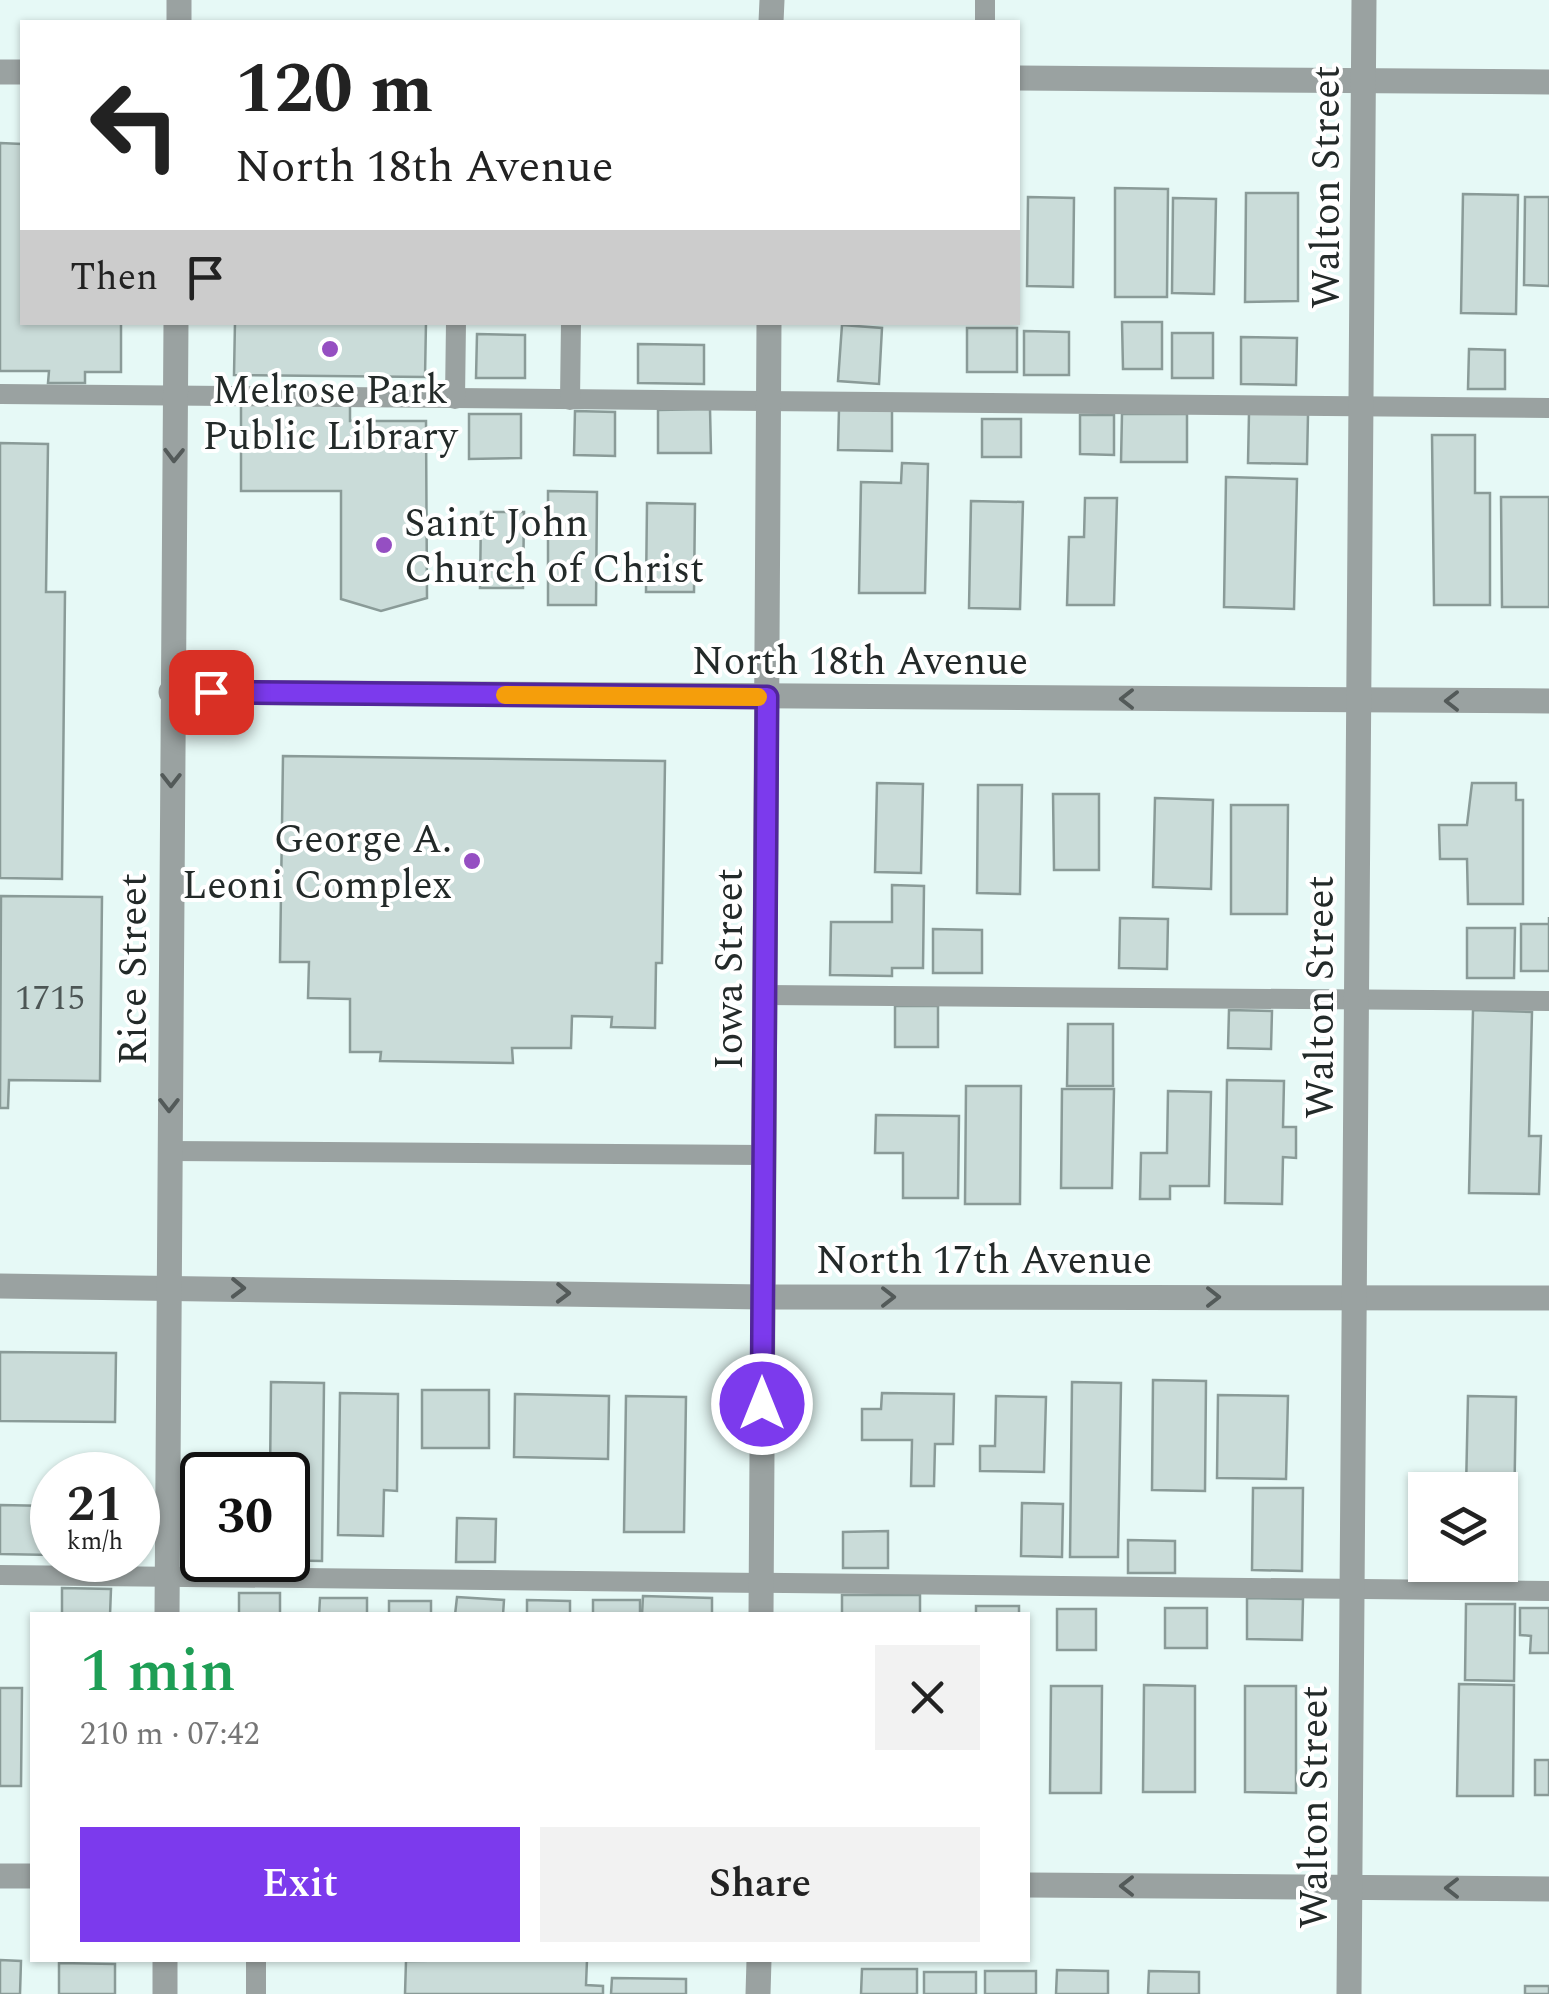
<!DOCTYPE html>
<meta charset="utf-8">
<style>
body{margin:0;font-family:Spectral,serif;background:#f2f2f2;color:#222;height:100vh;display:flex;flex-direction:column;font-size:38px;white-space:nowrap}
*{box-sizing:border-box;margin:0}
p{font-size:32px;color:#767676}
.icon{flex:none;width:55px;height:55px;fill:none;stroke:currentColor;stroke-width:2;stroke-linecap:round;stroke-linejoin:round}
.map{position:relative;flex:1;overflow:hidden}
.panel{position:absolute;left:30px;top:1612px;width:1000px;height:350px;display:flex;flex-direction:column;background:#fff;border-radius:0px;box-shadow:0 2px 8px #0004}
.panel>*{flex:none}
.banner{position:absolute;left:20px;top:20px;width:1000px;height:305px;border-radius:0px;box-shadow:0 2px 8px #0004;background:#fff;color:#222;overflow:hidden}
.tools{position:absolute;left:1408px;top:1472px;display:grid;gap:20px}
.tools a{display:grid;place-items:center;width:110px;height:110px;border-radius:0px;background:#fff;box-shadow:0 2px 8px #0004;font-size:50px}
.speed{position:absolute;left:30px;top:1452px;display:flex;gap:20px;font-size:50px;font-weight:700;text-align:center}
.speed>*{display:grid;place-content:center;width:130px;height:130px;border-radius:50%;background:#fff;box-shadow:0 2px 8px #0004;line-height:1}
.speed small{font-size:25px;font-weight:400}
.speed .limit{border:5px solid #111;border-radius:15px;background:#fff;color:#111}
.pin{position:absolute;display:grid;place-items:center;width:85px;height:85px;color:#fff;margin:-42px;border-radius:20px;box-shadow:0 5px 15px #0006}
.me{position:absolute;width:110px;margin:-55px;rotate:0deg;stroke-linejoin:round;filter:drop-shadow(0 0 8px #0008)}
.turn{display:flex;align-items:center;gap:35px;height:210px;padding:0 50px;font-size:45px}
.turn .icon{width:130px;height:130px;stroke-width:2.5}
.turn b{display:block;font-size:70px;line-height:85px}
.then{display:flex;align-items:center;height:95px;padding:0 50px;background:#0003;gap:20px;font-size:38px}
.round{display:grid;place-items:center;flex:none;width:105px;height:105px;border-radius:0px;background:#f2f2f2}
.summary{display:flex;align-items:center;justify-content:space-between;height:170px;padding:0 50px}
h1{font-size:60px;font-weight:600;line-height:75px;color:#1e9e55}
.cta{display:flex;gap:20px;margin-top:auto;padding:20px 50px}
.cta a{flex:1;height:115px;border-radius:0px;background:#7c3aed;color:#fff;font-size:40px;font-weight:600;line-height:115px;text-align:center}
.cta a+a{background:#f2f2f2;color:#222}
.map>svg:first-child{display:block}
</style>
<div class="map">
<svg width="1549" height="1994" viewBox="0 0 1549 1994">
<rect width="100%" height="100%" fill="#e6f9f6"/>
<g fill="#cadcd9" stroke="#8a9b98" stroke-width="2.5">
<polygon points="0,143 22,144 22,322 121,322 121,372 85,372 85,383 48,383 49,371 0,371"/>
<polygon points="1115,188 1168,189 1167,297 1115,297"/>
<polygon points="1246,193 1298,193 1298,301 1245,302"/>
<polygon points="1463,194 1518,195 1516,314 1461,313"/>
<polygon points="1028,197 1074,198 1073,287 1027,286"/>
<polygon points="1525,197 1549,197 1549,286 1524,285"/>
<polygon points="1173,198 1216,199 1214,294 1172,293"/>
<polygon points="235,322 426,322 425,377 234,375"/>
<polygon points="1122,322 1162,322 1162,369 1123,369"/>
<polygon points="842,325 882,328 879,384 838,381"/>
<rect x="967" y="328" width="50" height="44"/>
<polygon points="1024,331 1069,332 1069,375 1024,375"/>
<rect x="1172" y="333" width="41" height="45"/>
<polygon points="477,334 525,335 525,378 476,378"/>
<polygon points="1241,337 1297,338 1296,385 1241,384"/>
<polygon points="638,344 704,345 704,384 638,383"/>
<polygon points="1469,349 1505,350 1505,389 1468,389"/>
<polygon points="350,402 350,421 426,421 427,598 381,611 341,599 341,491 241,491 241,403"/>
<polygon points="710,409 711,453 658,453 658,410"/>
<polygon points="839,409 892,410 892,451 838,450"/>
<polygon points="575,411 615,412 615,456 574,455"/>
<polygon points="1249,413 1308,414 1307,464 1248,463"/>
<polygon points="469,414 521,414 521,458 469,459"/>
<polygon points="1122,414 1187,414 1187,462 1121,462"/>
<polygon points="1080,415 1114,415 1114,455 1080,454"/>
<rect x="982" y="419" width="39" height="38"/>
<polygon points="1432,435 1475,435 1475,493 1490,493 1490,605 1434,605"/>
<polygon points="0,443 48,444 46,592 65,592 62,879 0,878"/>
<polygon points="902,463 928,464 925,593 859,593 861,482 901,483"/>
<polygon points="1226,477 1297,479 1294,609 1224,607"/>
<polygon points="548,491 597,492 596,605 548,605"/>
<polygon points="1501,497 1549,497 1549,607 1502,607"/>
<polygon points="1085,498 1117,498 1114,605 1067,605 1069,537 1084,537"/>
<polygon points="971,501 1023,502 1020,609 969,608"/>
<polygon points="647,503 695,504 694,592 646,592"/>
<polygon points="481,512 524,512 523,588 480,588"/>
<polygon points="283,756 665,761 662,963 656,963 655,1028 611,1027 612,1017 572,1016 571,1048 512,1048 513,1063 380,1061 381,1052 350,1052 350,999 308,998 309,962 280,962"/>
<polygon points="877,783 923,784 921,873 875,872"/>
<polygon points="1472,783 1516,783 1516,800 1523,800 1523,904 1468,904 1467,859 1440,859 1439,825 1467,825"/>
<polygon points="978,785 1022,785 1020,894 977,893"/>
<polygon points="1053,794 1099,794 1099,870 1054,870"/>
<polygon points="1155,798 1213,800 1211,889 1153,887"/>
<polygon points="1231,805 1288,805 1287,914 1231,914"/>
<polygon points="892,885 924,886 923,968 892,968 892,976 830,975 831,922 892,922"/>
<polygon points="1,896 102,897 100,1081 9,1080 8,1108 0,1108"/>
<polygon points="1549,917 1549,971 1521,971 1521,924 1549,924"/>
<polygon points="1120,918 1168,919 1167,969 1119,968"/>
<polygon points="1467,928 1515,928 1514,978 1467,978"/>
<polygon points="933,929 982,930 982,973 933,973"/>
<rect x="895" y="1006" width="43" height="41"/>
<polygon points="1229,1010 1272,1011 1271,1049 1228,1048"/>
<polygon points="1473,1010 1532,1012 1529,1136 1541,1136 1539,1194 1469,1193"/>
<polygon points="1068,1024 1113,1024 1113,1086 1067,1086"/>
<polygon points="1227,1080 1284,1081 1283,1127 1296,1127 1296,1158 1283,1157 1282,1204 1225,1203"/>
<polygon points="966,1086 1021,1086 1020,1204 965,1204"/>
<polygon points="1062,1089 1114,1089 1112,1188 1061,1188"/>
<polygon points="1168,1091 1211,1092 1209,1186 1170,1186 1170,1199 1140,1199 1141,1153 1167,1153"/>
<polygon points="876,1115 959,1116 958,1198 903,1198 903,1153 875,1153"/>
<polygon points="0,1352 116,1353 115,1422 0,1421"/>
<polygon points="1153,1380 1206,1381 1205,1491 1152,1490"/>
<polygon points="271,1382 324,1383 322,1561 268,1560 288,1560 288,1475 270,1475"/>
<polygon points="1072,1382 1121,1383 1118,1557 1070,1557"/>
<rect x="422" y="1390" width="67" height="58"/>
<polygon points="340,1393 398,1394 397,1491 384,1490 383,1536 338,1535"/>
<polygon points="882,1393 954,1394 953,1444 935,1444 934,1486 911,1486 912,1440 862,1440 862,1409 881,1409"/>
<polygon points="515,1394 609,1396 608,1459 514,1457"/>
<polygon points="1218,1395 1288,1396 1286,1479 1217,1478"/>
<polygon points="626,1396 686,1397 684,1532 624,1532"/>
<polygon points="996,1396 1046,1397 1044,1472 980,1471 980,1446 995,1446"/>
<polygon points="1468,1396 1516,1397 1513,1576 1465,1576 1465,1565 1500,1565 1500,1490 1466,1490"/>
<polygon points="1253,1488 1303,1488 1302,1571 1252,1570"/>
<polygon points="1022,1503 1063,1504 1062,1557 1021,1556"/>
<polygon points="0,1505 52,1506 52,1555 0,1554"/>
<polygon points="457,1518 496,1519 495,1562 456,1562"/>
<polygon points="888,1531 888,1568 843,1568 843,1532"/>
<polygon points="1128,1540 1175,1541 1175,1573 1128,1573"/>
<polygon points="62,1588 111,1589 110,1615 62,1615"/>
<rect x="239" y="1593" width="41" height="22"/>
<rect x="842" y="1595" width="78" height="20"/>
<polygon points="643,1596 712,1598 712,1615 642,1615"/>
<polygon points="457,1597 504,1600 503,1615 455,1615"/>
<polygon points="320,1598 367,1598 367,1615 319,1615"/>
<polygon points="1247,1598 1303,1599 1302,1640 1247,1639"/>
<polygon points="527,1600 570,1601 570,1615 527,1615"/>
<rect x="593" y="1600" width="47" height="15"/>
<rect x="389" y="1601" width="42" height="14"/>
<polygon points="1466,1604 1515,1604 1514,1681 1465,1680"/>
<rect x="976" y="1606" width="43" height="9"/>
<rect x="1165" y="1608" width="42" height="40"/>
<polygon points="1520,1608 1549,1608 1549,1653 1530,1653 1531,1636 1520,1635"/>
<rect x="1057" y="1609" width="39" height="41"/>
<polygon points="1459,1684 1514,1685 1513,1796 1457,1796"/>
<polygon points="1144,1685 1195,1686 1195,1792 1143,1792"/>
<polygon points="1051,1686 1102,1686 1101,1793 1050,1793"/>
<polygon points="1245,1686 1296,1686 1296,1793 1245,1792"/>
<polygon points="0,1688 22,1688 21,1786 0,1786"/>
<rect x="1535" y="1760" width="14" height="35"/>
<polygon points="0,1960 21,1961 20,1994 0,1994"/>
<polygon points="500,1960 587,1960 586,1985 603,1986 603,1994 405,1994 406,1961"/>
<polygon points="59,1963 115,1964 115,1994 59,1994"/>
<polygon points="862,1969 917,1969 917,1994 861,1994"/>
<polygon points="1057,1970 1108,1971 1108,1994 1056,1994"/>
<rect x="985" y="1971" width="51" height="23"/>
<polygon points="1149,1971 1199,1972 1199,1994 1148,1994"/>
<rect x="924" y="1972" width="52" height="22"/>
<polygon points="612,1978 686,1979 686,1994 611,1994"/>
<rect x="1525" y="1986" width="24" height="8"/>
</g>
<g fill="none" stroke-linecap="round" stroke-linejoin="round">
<g stroke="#9aa2a1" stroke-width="20">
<polyline points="985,22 985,0"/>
<polyline points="0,394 1549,408"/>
<polyline points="455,399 456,322"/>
<polyline points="570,400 571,322"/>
<polyline points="765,995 1549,1001"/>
<polyline points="169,1151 764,1155"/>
<polyline points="0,1575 1549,1591"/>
<polyline points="256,1960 256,1994"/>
</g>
<g stroke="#9aa2a1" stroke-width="25">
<polyline points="179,22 179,0"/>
<polyline points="771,22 772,0"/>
<polyline points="0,72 22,72"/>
<polyline points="1018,78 1549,82"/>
<polyline points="171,692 1549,701"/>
<polyline points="0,1286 763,1297 1549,1298"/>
<polyline points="167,1615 176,322"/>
<polyline points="761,1615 769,322"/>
<polyline points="0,1876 32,1876"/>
<polyline points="1028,1885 1549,1889"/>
<polyline points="165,1994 165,1960"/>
<polyline points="758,1994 759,1960"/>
<polyline points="1349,1994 1364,0"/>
</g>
</g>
<defs><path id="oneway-chevron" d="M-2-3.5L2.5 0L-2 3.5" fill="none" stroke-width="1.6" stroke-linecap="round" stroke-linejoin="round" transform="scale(2.5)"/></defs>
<g stroke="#535a59">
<use href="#oneway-chevron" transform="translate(174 455) rotate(91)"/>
<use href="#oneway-chevron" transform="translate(1127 699) rotate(-180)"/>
<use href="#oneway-chevron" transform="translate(1452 701) rotate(-180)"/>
<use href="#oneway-chevron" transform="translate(171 780) rotate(90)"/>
<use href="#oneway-chevron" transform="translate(169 1105) rotate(90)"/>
<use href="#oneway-chevron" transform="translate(238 1288) rotate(1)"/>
<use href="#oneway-chevron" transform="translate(563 1293) rotate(1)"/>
<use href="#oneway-chevron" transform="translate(888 1297)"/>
<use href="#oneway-chevron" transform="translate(1213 1297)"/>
<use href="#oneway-chevron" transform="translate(1127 1886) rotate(-180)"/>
<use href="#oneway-chevron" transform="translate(1452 1888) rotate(-180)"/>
</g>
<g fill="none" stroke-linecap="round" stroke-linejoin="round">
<defs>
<polyline id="route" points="211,692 767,697 762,1404"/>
</defs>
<use href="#route" stroke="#51269a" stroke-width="25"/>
<use href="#route" stroke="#7c3aed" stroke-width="18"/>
<polyline stroke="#f59e0b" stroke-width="18" points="505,695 758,697"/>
</g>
<g fill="#954fc2" stroke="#fff" stroke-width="4">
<circle cx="330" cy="349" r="10"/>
<circle cx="384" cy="545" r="10"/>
<circle cx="472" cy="861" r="10"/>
</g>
<g text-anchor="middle" stroke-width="8" stroke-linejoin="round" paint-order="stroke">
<g font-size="35" fill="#4d5655">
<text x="50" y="1009">1715</text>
</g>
<g font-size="40" fill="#232a29" stroke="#fff">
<text transform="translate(1325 187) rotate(-90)" y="14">Walton Street</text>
<text x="860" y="674">North 18th Avenue</text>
<text transform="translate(132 969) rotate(-90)" y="14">Rice Street</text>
<text transform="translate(728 969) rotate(-90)" y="14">Iowa Street</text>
<text transform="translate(1319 997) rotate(-90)" y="14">Walton Street</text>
<text x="984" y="1273">North 17th Avenue</text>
<text transform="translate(1313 1807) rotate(-90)" y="14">Walton Street</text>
</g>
<g font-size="40" fill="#232a29" stroke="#fff">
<text x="330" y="403">Melrose Park<tspan x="330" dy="46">Public Library</tspan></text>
<text x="404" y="536" text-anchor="start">Saint John<tspan x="404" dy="46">Church of Christ</tspan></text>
<text x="452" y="852" text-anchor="end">George A.<tspan x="452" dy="46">Leoni Complex</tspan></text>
</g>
</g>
</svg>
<div class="tools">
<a><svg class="icon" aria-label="layers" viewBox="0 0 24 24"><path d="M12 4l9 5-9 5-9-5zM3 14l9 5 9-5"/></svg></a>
</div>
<div class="speed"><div>21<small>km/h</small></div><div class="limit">30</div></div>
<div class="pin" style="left:211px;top:692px;background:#d93025"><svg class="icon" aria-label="arrive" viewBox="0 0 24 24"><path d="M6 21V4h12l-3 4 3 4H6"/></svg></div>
<svg class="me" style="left:762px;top:1404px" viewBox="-20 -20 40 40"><circle r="17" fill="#7c3aed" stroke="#fff" stroke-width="3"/><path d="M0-11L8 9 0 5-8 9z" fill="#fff"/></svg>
<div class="banner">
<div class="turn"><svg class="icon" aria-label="left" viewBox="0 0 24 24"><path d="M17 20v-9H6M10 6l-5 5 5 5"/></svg><div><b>120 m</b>North 18th Avenue</div></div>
<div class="then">Then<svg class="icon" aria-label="arrive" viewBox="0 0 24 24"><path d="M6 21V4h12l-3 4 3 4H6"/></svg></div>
</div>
<section class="panel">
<div class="summary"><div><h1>1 min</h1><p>210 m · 07:42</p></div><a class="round"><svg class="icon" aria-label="close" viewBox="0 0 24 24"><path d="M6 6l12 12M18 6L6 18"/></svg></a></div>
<div class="cta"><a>Exit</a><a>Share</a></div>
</section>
</div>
